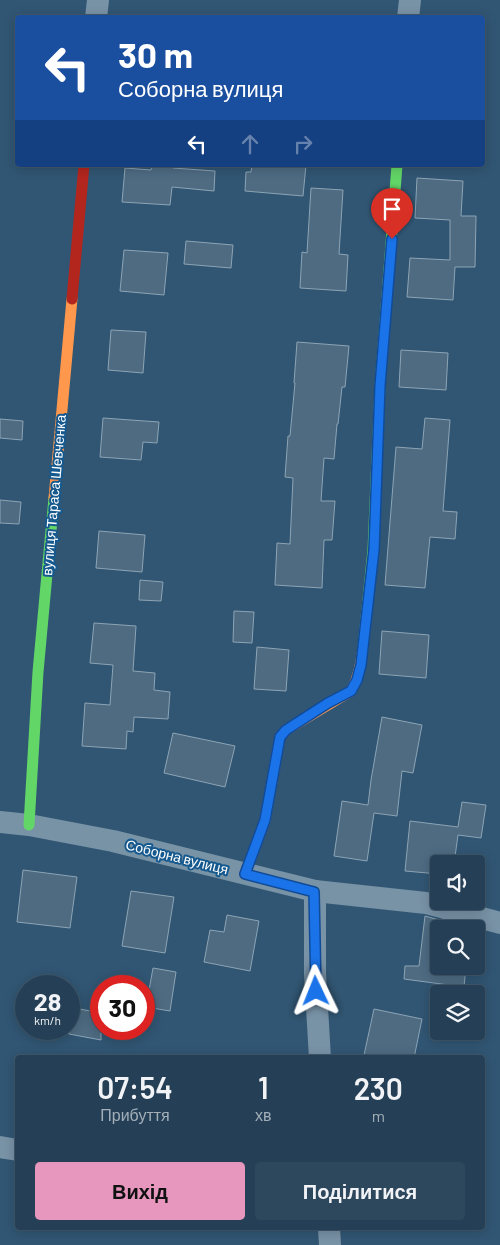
<!DOCTYPE html>
<html lang="uk">
<meta charset="utf-8">
<style>
body{margin:0;font-family:Barlow,sans-serif;background:#2d475c;color:#f1f3f6;height:100vh;display:flex;flex-direction:column;font-size:19px;white-space:nowrap}
*{box-sizing:border-box;margin:0}
p{font-size:16px;color:#a3afb9}
.icon{flex:none;width:28px;height:28px;fill:none;stroke:currentColor;stroke-width:2;stroke-linecap:round;stroke-linejoin:round}
.map{position:relative;flex:1;overflow:hidden}
.panel{position:absolute;left:15px;top:1055px;width:470px;height:175px;display:flex;flex-direction:column;background:#254056;border-radius:5px;box-shadow:0 2px 12px #0003,0 0 0 1px #42596c}
.panel>*{flex:none}
.guide{position:absolute;left:15px;top:15px;width:470px;height:152px;border-radius:5px;box-shadow:0 2px 12px #0003,0 0 0 1px #42596c;background:#1a4fa0;color:#fff;overflow:hidden}
.fabs{position:absolute;left:430px;top:855px;display:grid;gap:10px}
.fabs a{display:grid;place-items:center;width:55px;height:55px;border-radius:5px;background:#254056;box-shadow:0 2px 12px #0003,0 0 0 1px #42596c;font-size:25px}
.speed{position:absolute;left:15px;top:975px;display:flex;gap:10px;font-size:25px;font-weight:700;text-align:center}
.speed>*{display:grid;place-content:center;width:65px;height:65px;border-radius:50%;background:#254056;box-shadow:0 2px 12px #0003,0 0 0 1px #42596c;line-height:1}
.speed small{font-size:12px;font-weight:400}
.speed .limit{border:8px solid #d22;background:#fff;color:#111}
.pin{position:absolute;display:grid;place-items:center;width:42px;height:42px;color:#fff;margin:-51px -21px;border-radius:50% 50% 50% 0;rotate:-45deg;box-shadow:0 0 5px #0007}
.pin .icon{rotate:45deg}
.me{position:absolute;width:55px;margin:-28px;rotate:358deg;stroke-linejoin:round;filter:drop-shadow(0 0 4px #0008)}
.turn{display:flex;align-items:center;gap:18px;height:105px;padding:0 20px;font-size:22px}
.turn .icon{width:65px;height:65px;stroke-width:2.5}
.turn b{display:block;font-size:35px;line-height:42px}
.lanes{display:flex;align-items:center;height:48px;padding:0 20px;background:#0003;justify-content:center;gap:25px;direction:ltr}
.lanes .off{opacity:.35}
.eta{display:flex;justify-content:space-evenly;align-items:center;height:85px;text-align:center}
.eta b{font-size:30px;font-weight:600;line-height:35px}
.action{display:flex;gap:10px;margin-top:auto;padding:10px 20px}
.action a{flex:1;height:58px;border-radius:5px;background:#e797bd;color:#111;font-size:20px;font-weight:600;line-height:58px;text-align:center}
.action a+a{background:#2d475c;color:#f1f3f6}
.map>svg:first-child{display:block}
</style>
<div class="map">
<svg width="500" height="1245" viewBox="0 0 500 1245">
<rect width="100%" height="100%" fill="#315673"/>
<g fill="#4e6b82" stroke="#8da4b4">
<polygon points="152,165 173,165 173,168 215,171 214,191 172,187 170,205 122,202 125,168 151,170"/>
<polygon points="252,165 306,165 303,196 245,191 246,172 251,172"/>
<polygon points="417,178 463,181 461,216 476,216 475,267 455,267 453,300 407,297 410,258 450,260 450,220 415,218"/>
<polygon points="311,188 343,190 339,254 348,255 346,291 300,288 302,252 307,253"/>
<polygon points="186,241 233,245 231,268 184,264"/>
<polygon points="124,250 168,253 164,295 120,291"/>
<polygon points="111,330 146,332 143,373 108,370"/>
<polygon points="297,342 349,346 345,387 342,387 338,424 337,424 334,459 324,458 321,501 335,501 332,540 324,540 322,588 275,585 277,543 290,544 293,478 285,477 288,436 290,436 295,383 294,383"/>
<polygon points="401,350 448,353 446,390 399,387"/>
<polygon points="103,418 159,422 157,443 143,442 141,460 100,457"/>
<polygon points="425,418 450,420 443,511 457,512 455,539 430,537 425,588 385,585 396,447 422,449"/>
<polygon points="0,419 23,421 22,440 0,438"/>
<polygon points="0,500 21,502 19,524 0,523"/>
<polygon points="99,531 145,535 142,572 96,568"/>
<polygon points="140,580 163,582 161,601 139,600"/>
<polygon points="234,611 254,612 252,643 233,642"/>
<polygon points="94,623 136,626 133,671 155,673 154,690 170,692 168,719 134,717 133,732 127,731 126,749 82,746 85,703 110,705 113,665 90,663"/>
<polygon points="382,631 429,635 426,678 379,674"/>
<polygon points="257,647 289,650 286,691 254,689"/>
<polygon points="382,717 422,725 413,773 402,771 397,816 374,813 367,861 334,856 342,801 368,805 371,780"/>
<polygon points="173,733 235,746 225,787 164,773"/>
<polygon points="462,802 486,805 481,838 458,835 454,864 439,864 439,874 405,871 410,821 458,827"/>
<polygon points="23,870 77,877 70,928 17,922"/>
<polygon points="131,891 174,897 165,953 122,946"/>
<polygon points="227,915 259,921 250,971 204,962 210,930 224,932"/>
<polygon points="425,916 439,920 439,966 466,966 464,987 404,979 405,966 419,966"/>
<polygon points="153,968 176,972 170,1011 146,1007"/>
<polygon points="69,1007 101,1013 101,1040 69,1034"/>
<polygon points="374,1009 422,1019 414,1058 374,1058 364,1055"/>
</g>
<g fill="none" stroke-linecap="round" stroke-linejoin="round">
<g stroke="#7892a6" stroke-width="22">
<polyline points="96,18 98,0"/>
<polyline points="408,18 410,0"/>
<polyline points="0,822 29,825 113,841 315,891 426,903 500,923"/>
<polyline points="315,891 315,974 320,1058"/>
<polyline points="0,1147 18,1150"/>
<polyline points="329,1228 330,1245"/>
</g>
<g stroke="#63d668" stroke-width="11">
<polyline points="363,647 373,550 380,386 397,165"/>
<polyline points="29,825 38,672 54,498"/>
</g>
<g stroke="#ff974d" stroke-width="11">
<polyline points="54,498 72,299"/>
<path d="M245,874L265,820L280,737L286,730L351,691C359,677 361,663 363,647"/>
</g>
<polyline stroke="#b3261e" stroke-width="11" points="72,299 84,165"/>
</g>
<g fill="none" stroke-linecap="round" stroke-linejoin="round">
<defs>
<polyline id="route" points="316,991 314,892 245,874 265,820 280,737 286,730 328,703 351,691 357,680 361,665 374,550 380,386 392,239"/>
</defs>
<use href="#route" stroke="#114b97" stroke-width="12"/>
<use href="#route" stroke="#1a73e8" stroke-width="9"/>
</g>
<g text-anchor="middle" stroke-width="4" stroke-linejoin="round" paint-order="stroke">
<g font-size="14" fill="#fff" stroke="#16598e">
<text transform="translate(54 495) rotate(-85)" y="5">вулиця Тараса Шевченка</text>
<text transform="translate(177 857) rotate(14)" y="5">Соборна вулиця</text>
</g>
</g>
</svg>
<div class="fabs">
<a><svg class="icon" aria-label="sound" viewBox="0 0 24 24"><path d="M4 9h4l5-4v14l-5-4H4zM17 9q2 3 0 6"/></svg></a>
<a><svg class="icon" aria-label="search" viewBox="0 0 24 24"><circle cx="10" cy="10" r="6"/><path d="M15 15l6 6"/></svg></a>
<a><svg class="icon" aria-label="layers" viewBox="0 0 24 24"><path d="M12 4l9 5-9 5-9-5zM3 14l9 5 9-5"/></svg></a>
</div>
<div class="speed"><div>28<small>km/h</small></div><div class="limit">30</div></div>
<div class="pin" style="left:392px;top:239px;background:#d93025"><svg class="icon" aria-label="arrive" viewBox="0 0 24 24"><path d="M6 21V4h12l-3 4 3 4H6"/></svg></div>
<svg class="me" style="left:316px;top:991px" viewBox="-20 -20 40 40"><path d="M0-17L14 15 0 8-14 15z" fill="#1a73e8" stroke="#fff" stroke-width="4"/></svg>
<div class="guide">
<div class="turn"><svg class="icon" aria-label="left" viewBox="0 0 24 24"><path d="M17 20v-9H6M10 6l-5 5 5 5"/></svg><div><b>30 m</b>Соборна вулиця</div></div>
<div class="lanes"><svg class="icon" aria-label="left" viewBox="0 0 24 24"><path d="M17 20v-9H6M10 6l-5 5 5 5"/></svg><svg class="icon off" aria-label="ahead" viewBox="0 0 24 24"><path d="M12 20V5M6 11l6-6 6 6"/></svg><svg class="icon off" aria-label="right" viewBox="0 0 24 24"><path d="M7 20v-9h11M14 6l5 5-5 5"/></svg></div>
</div>
<section class="panel">
<div class="eta">
<div><b>07:54</b><p>Прибуття</p></div>
<div><b>1</b><p>хв</p></div>
<div><b>230</b><p>m</p></div>
</div>
<div class="action"><a>Вихід</a><a>Поділитися</a></div>
</section>
</div>
